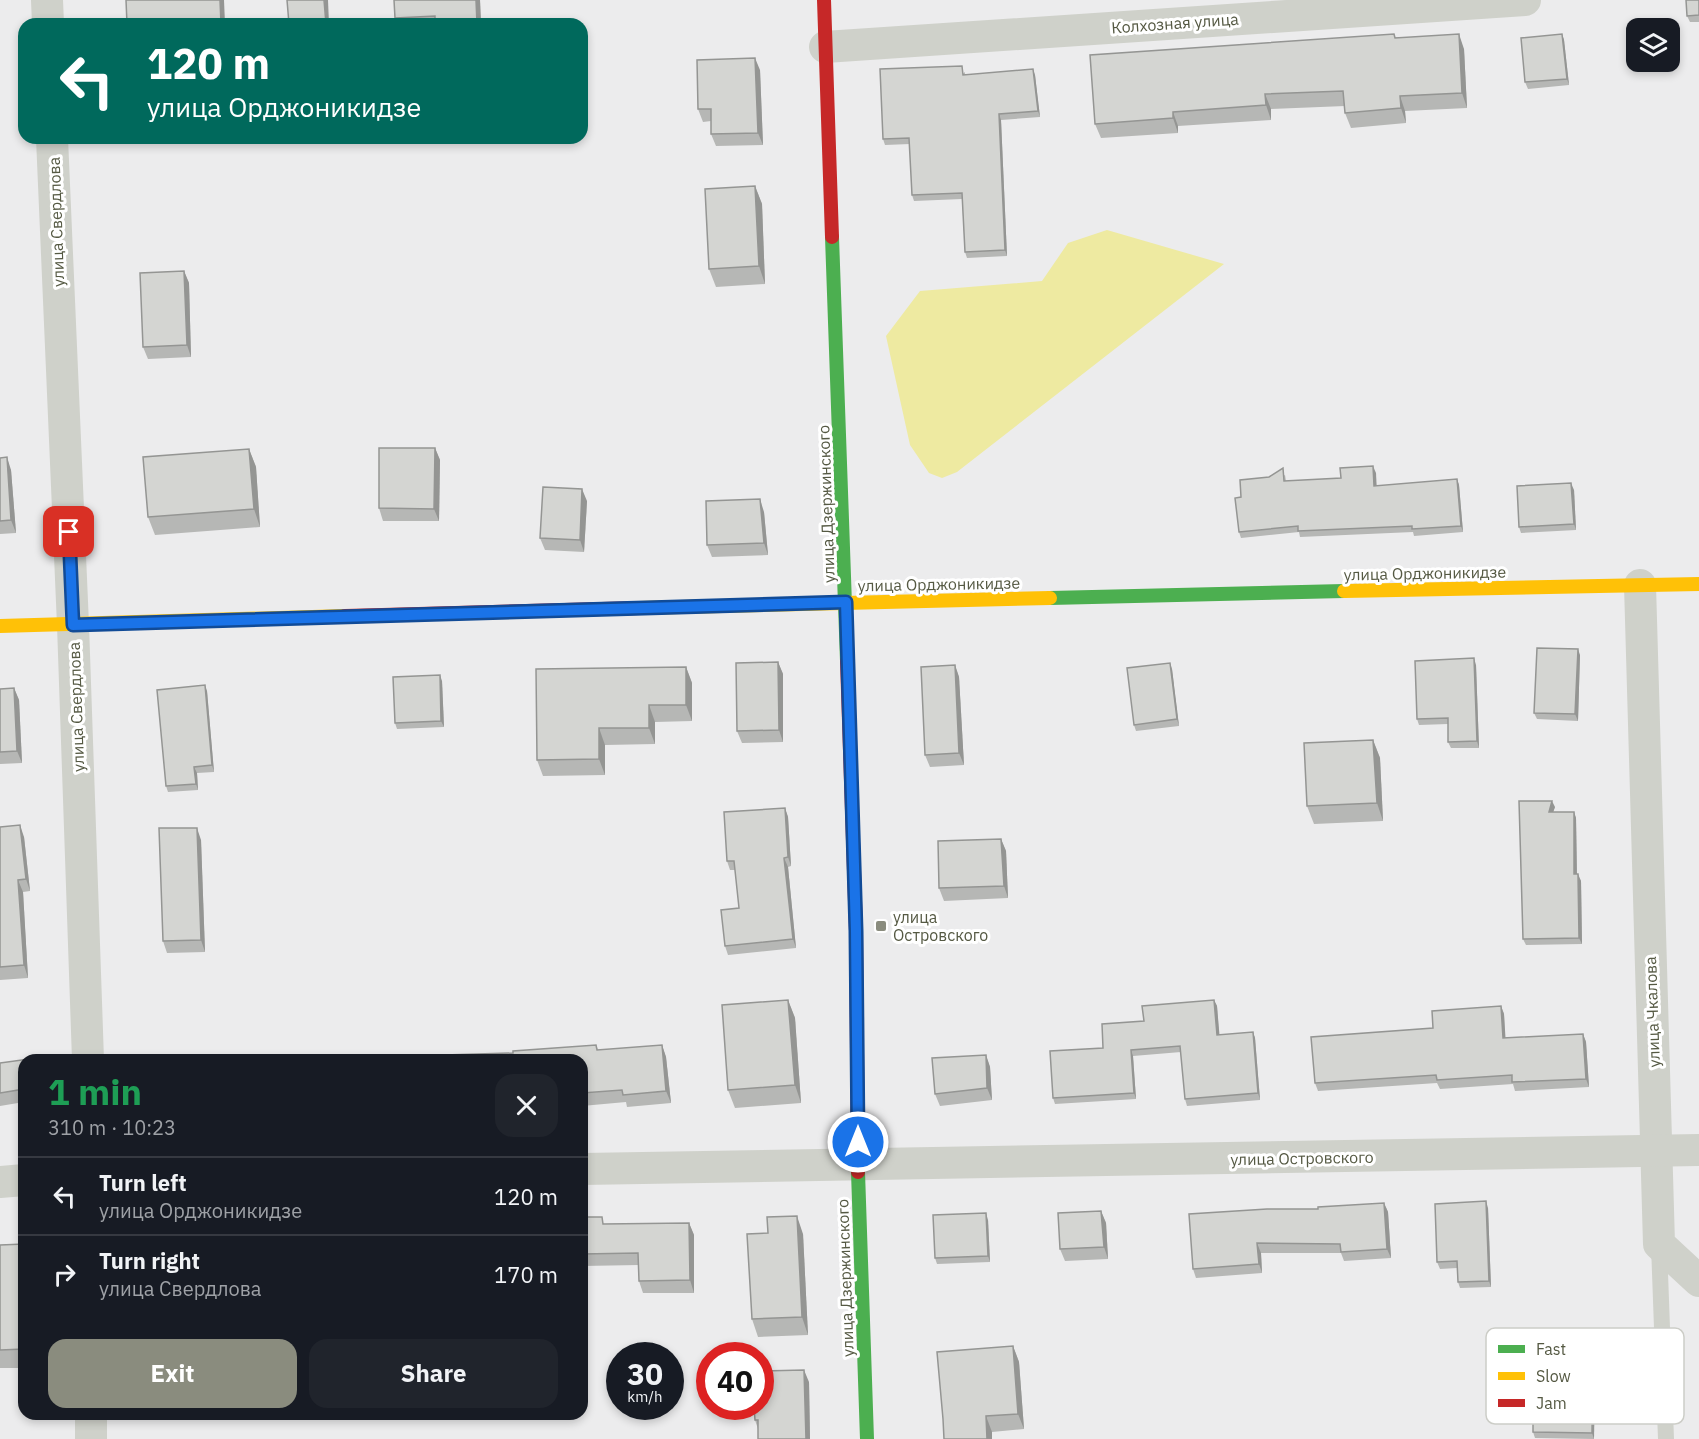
<!DOCTYPE html>
<meta charset="utf-8">
<style>
body{margin:0;font-family:"IBM Plex Sans",sans-serif;background:#20242c;color:#f1f3f6;height:100vh;display:flex;flex-direction:column;font-size:22px;white-space:nowrap}
*{box-sizing:border-box;margin:0}
p{font-size:20px;color:#9ea1a6}
.icon{flex:none;width:33px;height:33px;fill:none;stroke:currentColor;stroke-width:2;stroke-linecap:round;stroke-linejoin:round}
.map{position:relative;flex:1;overflow:hidden}
.details{position:absolute;left:18px;top:1054px;width:570px;height:366px;display:flex;flex-direction:column;background:#171b24;border-radius:18px;box-shadow:0 3px 9px #0003}
.details>*{flex:none}
.hud{position:absolute;left:18px;top:18px;width:570px;height:126px;border-radius:18px;box-shadow:0 3px 9px #0003;background:#00695c;color:#fff;overflow:hidden}
.fabs{position:absolute;left:1626px;top:18px;display:grid;gap:12px}
.fabs a{display:grid;place-items:center;width:54px;height:54px;border-radius:12px;background:#171b24;box-shadow:0 3px 9px #0003;font-size:30px}
.speed{position:absolute;left:606px;top:1342px;display:flex;gap:12px;font-size:30px;font-weight:700;text-align:center}
.speed>*{display:grid;place-content:center;width:78px;height:78px;border-radius:50%;background:#171b24;box-shadow:0 3px 9px #0003;line-height:1}
.speed small{font-size:15px;font-weight:400}
.speed .limit{border:9px solid #d22;background:#fff;color:#111}
.pin{position:absolute;display:grid;place-items:center;width:51px;height:51px;color:#fff;margin:-26px;border-radius:12px;box-shadow:0 3px 9px #0006}
.me{position:absolute;width:66px;margin:-33px;rotate:0deg;stroke-linejoin:round;filter:drop-shadow(0 0 4px #0008)}
.turn{display:flex;align-items:center;gap:21px;height:126px;padding:0 30px;font-size:27px}
.turn .icon{width:78px;height:78px;stroke-width:2.5}
.turn b{display:block;font-size:42px;line-height:51px}
.round{display:grid;place-items:center;flex:none;width:63px;height:63px;border-radius:18px;background:#20242c}
.overview{display:flex;align-items:center;justify-content:space-between;height:102px;padding:0 30px}
h1{font-size:36px;font-weight:800;line-height:45px;color:#1e9e55}
.button{display:flex;gap:12px;margin-top:auto;padding:12px 30px}
.button a{flex:1;height:69px;border-radius:18px;background:#8a8c7e;color:#fff;font-size:24px;font-weight:800;line-height:69px;text-align:center}
.button a+a{background:#20242c;color:#f1f3f6}
ul{padding:0;list-style:none}
li{display:flex;align-items:center;gap:18px;height:78px;padding:0 30px;border-top:2px solid #363941}
li div{flex:1}
li b{display:block;font-size:22px}
li em{font-style:normal}
.map>svg:first-child{display:block}
</style>
<div class="map">
<svg width="1699" height="1439" viewBox="0 0 1699 1439">
<rect width="100%" height="100%" fill="#ececed"/>
<polygon fill="#eeeaa1" points="1107,230 1224,264 957,472 942,478 929,473 910,445 886,336 920,291 1042,281 1068,243"/>
<g fill="none" stroke-linecap="round" stroke-linejoin="round">
<polyline stroke="#cfd1ca" stroke-width="16" points="1659,1245 1666,1439"/>
<g stroke="#cfd1ca" stroke-width="32">
<polyline points="47,0 48,24"/>
<polyline points="825,47 1525,0"/>
<polyline points="52,138 73,625 88,1060"/>
<polyline points="1640,585 1659,1244 1699,1281"/>
<polyline points="582,1169 1699,1150"/>
<polyline points="0,1182 24,1180"/>
<polyline points="91,1439 91,1414"/>
</g>
<g stroke="#4caf50" stroke-width="14">
<polyline points="832,237 847,661"/>
<polyline points="1050,598 1344,591"/>
<polyline points="858,1172 867,1439"/>
</g>
<g stroke="#ffc107" stroke-width="14">
<polyline points="1344,591 1699,584"/>
<polyline points="639,608 1050,598"/>
<polyline points="0,626 345,616"/>
</g>
<g stroke="#c62828" stroke-width="14">
<polyline points="824,0 832,237"/>
<polyline points="345,616 639,608"/>
<polyline points="847,661 856,931 858,1172"/>
</g>
</g>
<g fill="#b6b7b5">
<polygon points="480,0 481,24 397,24 395,18"/>
<polygon points="1699,0 1699,22 1690,22 1687,16"/>
<polygon points="1394,34 1395,37 1464,49 1467,108 1405,111 1406,123 1351,128 1345,113 1345,106 1271,109 1271,120 1178,126 1178,133 1101,138 1095,124"/>
<polygon points="1562,34 1564,40 1569,85 1528,89 1525,82"/>
<polygon points="760,70 763,145 716,146 711,134 711,121 703,122 698,109"/>
<polygon points="965,72 965,75 1035,75 1040,117 1001,120 1007,256 967,258 965,252 962,199 914,201 912,195 910,144 885,145 883,139"/>
<polygon points="755,186 762,204 765,284 716,287 709,269"/>
<polygon points="184,271 189,283 191,357 148,359 143,347"/>
<polygon points="435,448 440,460 439,521 383,521 379,508"/>
<polygon points="249,449 256,467 260,527 155,535 148,517"/>
<polygon points="0,458 11,470 16,533 0,534"/>
<polygon points="1376,473 1376,486 1457,479 1459,485 1463,532 1414,536 1413,532 1300,537 1299,532 1241,538 1239,532 1241,497 1285,475 1286,481 1341,478"/>
<polygon points="1574,490 1576,530 1521,533 1519,527"/>
<polygon points="587,501 584,552 545,550 540,538"/>
<polygon points="764,512 768,555 712,557 707,545"/>
<polygon points="1580,655 1578,721 1537,719 1534,713"/>
<polygon points="778,662 783,674 783,742 742,743 737,731"/>
<polygon points="955,665 959,677 964,765 930,767 925,755"/>
<polygon points="1476,665 1479,748 1451,748 1448,742 1448,724 1419,725 1417,719"/>
<polygon points="686,667 692,683 692,721 655,722 655,744 605,745 605,775 543,776 537,760"/>
<polygon points="1172,669 1179,726 1136,731 1134,725"/>
<polygon points="442,681 444,727 397,729 395,723"/>
<polygon points="14,688 19,700 22,763 0,764 0,689"/>
<polygon points="207,691 214,772 197,773 198,790 168,792 166,786"/>
<polygon points="1373,740 1380,758 1383,821 1314,824 1307,806"/>
<polygon points="1519,801 1555,807 1553,812 1574,812 1576,818 1577,874 1581,881 1582,944 1526,945 1523,939"/>
<polygon points="785,808 788,817 791,866 788,867 796,948 728,955 725,946 739,908 735,870 730,870 727,861"/>
<polygon points="0,827 24,837 30,891 23,892 28,978 0,980"/>
<polygon points="1001,839 1006,851 1008,898 944,901 939,888"/>
<polygon points="201,840 205,952 167,953 163,941"/>
<polygon points="788,1000 795,1018 801,1103 735,1108 728,1090"/>
<polygon points="1214,1000 1217,1006 1219,1035 1253,1032 1255,1038 1260,1100 1187,1106 1185,1099 1181,1052 1133,1056 1136,1099 1055,1104 1053,1098 1103,1048 1144,1021"/>
<polygon points="1501,1006 1504,1014 1505,1038 1583,1034 1586,1042 1589,1087 1515,1091 1513,1084 1440,1089 1437,1083 1318,1091 1315,1083 1433,1028"/>
<polygon points="596,1045 598,1050 662,1045 666,1057 671,1103 627,1107 626,1102 582,1106 582,1060 513,1053"/>
<polygon points="986,1055 990,1067 992,1100 940,1106 935,1094"/>
<polygon points="24,1060 24,1102 0,1106 0,1063"/>
<polygon points="1384,1203 1388,1212 1391,1258 1344,1261 1341,1253 1261,1253 1262,1273 1196,1278 1193,1269 1318,1209"/>
<polygon points="1488,1208 1491,1287 1460,1288 1458,1282 1457,1268 1440,1269 1437,1262"/>
<polygon points="1101,1211 1106,1223 1108,1259 1065,1261 1060,1249"/>
<polygon points="582,1217 605,1224 689,1223 694,1235 694,1293 643,1293 639,1281 639,1265 582,1266"/>
<polygon points="988,1220 990,1262 937,1264 935,1258"/>
<polygon points="768,1233 803,1234 808,1335 758,1337 752,1319"/>
<polygon points="24,1244 24,1368 0,1368 0,1245"/>
<polygon points="1013,1346 1019,1362 1024,1429 992,1432 992,1439 944,1439"/>
<polygon points="1593,1353 1595,1359 1594,1439 1535,1438 1533,1432"/>
<polygon points="809,1382 810,1439 758,1439 758,1429 755,1420 754,1414 718,1415 716,1407 760,1407"/>
</g>
<g fill="#949593">
<polygon points="220,0 224,0 225,24 221,24"/>
<polygon points="324,0 328,0 329,24 326,24"/>
<polygon points="476,0 480,0 481,24 477,24"/>
<polygon points="1459,34 1464,49 1467,108 1462,93"/>
<polygon points="1562,34 1564,40 1569,85 1567,79"/>
<polygon points="755,58 760,70 763,145 758,133"/>
<polygon points="1033,69 1035,75 1040,117 1038,111"/>
<polygon points="1265,94 1271,109 1271,120 1266,105"/>
<polygon points="1400,96 1405,111 1406,123 1401,108"/>
<polygon points="1173,112 1178,126 1178,133 1173,118"/>
<polygon points="999,114 1001,120 1007,256 1005,250"/>
<polygon points="755,186 762,204 765,284 759,266"/>
<polygon points="184,271 189,283 191,357 187,345"/>
<polygon points="435,448 440,460 439,521 434,509"/>
<polygon points="249,449 256,467 260,527 254,509"/>
<polygon points="7,457 11,470 16,533 11,520"/>
<polygon points="1373,466 1376,473 1377,493 1374,486"/>
<polygon points="1457,479 1459,485 1463,532 1461,526"/>
<polygon points="1571,483 1574,490 1576,530 1574,524"/>
<polygon points="582,489 587,501 584,552 580,540"/>
<polygon points="760,499 764,512 768,555 764,543"/>
<polygon points="1578,649 1580,655 1578,721 1575,714"/>
<polygon points="1474,658 1476,665 1479,748 1477,741"/>
<polygon points="778,662 783,674 783,742 779,730"/>
<polygon points="1170,663 1172,669 1179,726 1177,719"/>
<polygon points="955,665 959,677 964,765 959,753"/>
<polygon points="686,667 692,683 692,721 686,705"/>
<polygon points="440,675 442,681 444,727 441,721"/>
<polygon points="205,685 207,691 214,772 212,765"/>
<polygon points="14,688 19,700 22,763 17,751"/>
<polygon points="649,705 655,722 655,744 649,728"/>
<polygon points="599,728 605,745 605,775 599,759"/>
<polygon points="1373,740 1380,758 1383,821 1377,803"/>
<polygon points="194,767 197,773 198,790 196,784"/>
<polygon points="1552,801 1555,807 1551,818 1549,812"/>
<polygon points="785,808 788,817 791,866 788,857"/>
<polygon points="1574,812 1576,818 1577,881 1574,874"/>
<polygon points="20,825 24,837 30,891 26,879"/>
<polygon points="197,828 201,840 205,952 201,940"/>
<polygon points="1001,839 1006,851 1008,898 1004,886"/>
<polygon points="784,858 788,867 796,948 793,939"/>
<polygon points="1578,874 1581,881 1582,944 1579,938"/>
<polygon points="18,880 23,892 28,978 24,965"/>
<polygon points="788,1000 795,1018 801,1103 795,1085"/>
<polygon points="1214,1000 1217,1006 1220,1041 1217,1035"/>
<polygon points="1501,1006 1504,1014 1506,1046 1503,1038"/>
<polygon points="1253,1032 1255,1038 1260,1100 1258,1093"/>
<polygon points="1583,1034 1586,1042 1589,1087 1586,1079"/>
<polygon points="662,1045 666,1057 671,1103 666,1091"/>
<polygon points="1131,1050 1133,1056 1136,1099 1134,1093"/>
<polygon points="986,1055 990,1067 992,1100 987,1088"/>
<polygon points="1486,1201 1488,1208 1491,1287 1489,1281"/>
<polygon points="1384,1203 1388,1212 1391,1258 1387,1249"/>
<polygon points="1101,1211 1106,1223 1108,1259 1104,1247"/>
<polygon points="986,1213 988,1220 990,1262 988,1256"/>
<polygon points="797,1216 803,1234 808,1335 802,1317"/>
<polygon points="689,1223 694,1235 694,1293 690,1280"/>
<polygon points="1257,1243 1261,1253 1262,1273 1259,1264"/>
<polygon points="1013,1346 1019,1362 1024,1429 1018,1414"/>
<polygon points="1593,1353 1595,1359 1594,1439 1592,1433"/>
<polygon points="804,1370 809,1382 810,1439 806,1439"/>
<polygon points="986,1416 992,1432 992,1439 987,1439"/>
</g>
<g fill="#d4d5d2" stroke="#949593" stroke-width="1.5">
<polygon points="126,0 220,0 221,24 127,24"/>
<polygon points="287,0 324,0 326,24 289,24"/>
<polygon points="394,0 476,0 477,24 435,24 435,16 395,18"/>
<polygon points="1686,0 1699,0 1699,15 1687,16"/>
<polygon points="1394,34 1395,38 1459,34 1462,93 1400,96 1401,108 1345,113 1343,91 1265,94 1266,105 1173,112 1173,118 1095,124 1090,55"/>
<polygon points="1562,34 1567,79 1525,82 1521,38"/>
<polygon points="755,58 758,133 711,134 711,109 698,109 697,60"/>
<polygon points="962,66 963,75 1033,69 1038,111 999,114 1005,250 965,252 962,193 912,195 909,138 883,139 880,69"/>
<polygon points="755,186 759,266 709,269 705,189"/>
<polygon points="184,271 187,345 143,347 140,273"/>
<polygon points="379,448 435,448 434,509 379,508"/>
<polygon points="249,449 254,509 148,517 143,457"/>
<polygon points="7,457 11,520 0,521 0,458"/>
<polygon points="1373,466 1374,486 1457,479 1461,526 1412,529 1412,526 1298,531 1298,526 1239,532 1235,498 1241,497 1240,480 1269,477 1283,468 1284,481 1341,478 1340,468"/>
<polygon points="1571,483 1574,524 1519,527 1517,486"/>
<polygon points="543,487 582,489 580,540 540,538"/>
<polygon points="760,499 764,543 707,545 706,501"/>
<polygon points="1537,648 1578,649 1575,714 1534,713"/>
<polygon points="1474,658 1477,741 1448,742 1448,718 1417,719 1415,661"/>
<polygon points="778,662 779,730 737,731 736,663"/>
<polygon points="1170,663 1177,719 1134,725 1127,668"/>
<polygon points="955,665 959,753 925,755 921,667"/>
<polygon points="686,667 686,705 649,705 649,728 599,728 599,759 537,760 536,669"/>
<polygon points="440,675 441,721 395,723 393,677"/>
<polygon points="205,685 212,765 194,767 196,784 166,786 157,690"/>
<polygon points="14,688 17,751 0,752 0,689"/>
<polygon points="1373,740 1377,803 1307,806 1304,743"/>
<polygon points="1519,801 1552,801 1549,812 1574,812 1574,874 1578,874 1579,938 1523,939"/>
<polygon points="785,808 788,857 784,858 793,939 725,946 721,910 739,908 734,861 727,861 724,812"/>
<polygon points="20,825 26,879 18,880 24,965 0,967 0,827"/>
<polygon points="159,828 197,828 201,940 163,941"/>
<polygon points="1001,839 1004,886 939,888 938,841"/>
<polygon points="788,1000 795,1085 728,1090 722,1005"/>
<polygon points="1214,1000 1217,1035 1253,1032 1258,1093 1185,1099 1180,1046 1131,1050 1134,1093 1053,1098 1050,1051 1103,1048 1102,1024 1144,1021 1142,1006"/>
<polygon points="1501,1006 1503,1038 1583,1034 1586,1079 1512,1082 1512,1075 1437,1080 1436,1075 1315,1083 1311,1037 1433,1028 1432,1011"/>
<polygon points="596,1045 597,1050 662,1045 666,1091 623,1095 622,1090 582,1093 582,1060 411,1060 411,1056 513,1053 513,1051"/>
<polygon points="986,1055 987,1088 935,1094 932,1058"/>
<polygon points="29,1059 30,1060 24,1060 24,1089 0,1093 0,1063"/>
<polygon points="1486,1201 1489,1281 1458,1282 1457,1261 1437,1262 1435,1204"/>
<polygon points="1384,1203 1387,1249 1341,1252 1340,1244 1257,1243 1259,1264 1193,1269 1189,1214 1267,1209 1318,1209 1318,1207"/>
<polygon points="1101,1211 1104,1247 1060,1249 1058,1213"/>
<polygon points="986,1213 988,1256 935,1258 933,1215"/>
<polygon points="797,1216 802,1317 752,1319 747,1234 768,1233 767,1217"/>
<polygon points="582,1217 602,1217 603,1224 689,1223 690,1280 639,1281 638,1253 582,1254"/>
<polygon points="24,1244 24,1349 0,1350 0,1245"/>
<polygon points="1013,1346 1018,1414 986,1416 987,1439 944,1439 943,1419 937,1352"/>
<polygon points="1533,1353 1593,1353 1592,1433 1533,1432"/>
<polygon points="804,1370 806,1439 758,1439 758,1420 755,1420 754,1407 760,1407 760,1371"/>
</g>
<g fill="none" stroke-linecap="round" stroke-linejoin="round">
<defs>
<polyline id="route" points="69,532 73,625 846,602 856,931 858,1142"/>
</defs>
<use href="#route" stroke="#114b97" stroke-width="15"/>
<use href="#route" stroke="#1a73e8" stroke-width="10"/>
</g>
<rect fill="#8a8c7e" stroke="#fff" stroke-width="2" x="875" y="920" width="12" height="12" rx="3"/>
<g text-anchor="middle" stroke-width="6" stroke-linejoin="round" paint-order="stroke">
<g font-size="16" fill="#555943" stroke="#fff">
<text transform="translate(1175 23) rotate(-4)" y="6">Колхозная улица</text>
<text transform="translate(56 222) rotate(-92)" y="6">улица Свердлова</text>
<text transform="translate(826 504) rotate(-92)" y="6">улица Дзержинского</text>
<text transform="translate(1425 573) rotate(-1)" y="6">улица Орджоникидзе</text>
<text transform="translate(939 584) rotate(-1)" y="6">улица Орджоникидзе</text>
<text transform="translate(76 707) rotate(-92)" y="6">улица Свердлова</text>
<text transform="translate(1652 1012) rotate(-92)" y="6">улица Чкалова</text>
<text transform="translate(1302 1158) rotate(-1)" y="6">улица Островского</text>
<text transform="translate(845 1278) rotate(-92)" y="6">улица Дзержинского</text>
</g>
<g font-size="16" fill="#555943" stroke="#fff" text-anchor="start">
<text x="893" y="923">улица<tspan x="893" dy="18">Островского</tspan></text>
</g>
</g>
<rect x="1486" y="1328" width="198" height="96" rx="9" fill="#fff" stroke="#cccdc7" stroke-width="1.5"/>
<rect x="1498" y="1345" width="27" height="8" fill="#4caf50"/>
<rect x="1498" y="1372" width="27" height="8" fill="#ffc107"/>
<rect x="1498" y="1399" width="27" height="8" fill="#c62828"/>
<g font-size="16" fill="#555943">
<text x="1536" y="1355">Fast</text>
<text x="1536" y="1382">Slow</text>
<text x="1536" y="1409">Jam</text>
</g>
</svg>
<div class="fabs">
<a><svg class="icon" aria-label="layers" viewBox="0 0 24 24"><path d="M12 4l9 5-9 5-9-5zM3 14l9 5 9-5"/></svg></a>
</div>
<div class="speed"><div>30<small>km/h</small></div><div class="limit">40</div></div>
<div class="pin" style="left:69px;top:532px;background:#d93025"><svg class="icon" aria-label="arrive" viewBox="0 0 24 24"><path d="M6 21V4h12l-3 4 3 4H6"/></svg></div>
<svg class="me" style="left:858px;top:1142px" viewBox="-20 -20 40 40"><circle r="17" fill="#1a73e8" stroke="#fff" stroke-width="3"/><path d="M0-11L8 9 0 5-8 9z" fill="#fff"/></svg>
<div class="hud">
<div class="turn"><svg class="icon" aria-label="left" viewBox="0 0 24 24"><path d="M17 20v-9H6M10 6l-5 5 5 5"/></svg><div><b>120 m</b>улица Орджоникидзе</div></div>
</div>
<section class="details">
<div class="overview"><div><h1>1 min</h1><p>310 m · 10:23</p></div><a class="round"><svg class="icon" aria-label="close" viewBox="0 0 24 24"><path d="M6 6l12 12M18 6L6 18"/></svg></a></div>
<ul>
<li><svg class="icon" aria-label="left" viewBox="0 0 24 24"><path d="M17 20v-9H6M10 6l-5 5 5 5"/></svg><div><b>Turn left</b><p>улица Орджоникидзе</p></div><em>120 m</em></li>
<li><svg class="icon" aria-label="right" viewBox="0 0 24 24"><path d="M7 20v-9h11M14 6l5 5-5 5"/></svg><div><b>Turn right</b><p>улица Свердлова</p></div><em>170 m</em></li>
</ul>
<div class="button"><a>Exit</a><a>Share</a></div>
</section>
</div>
